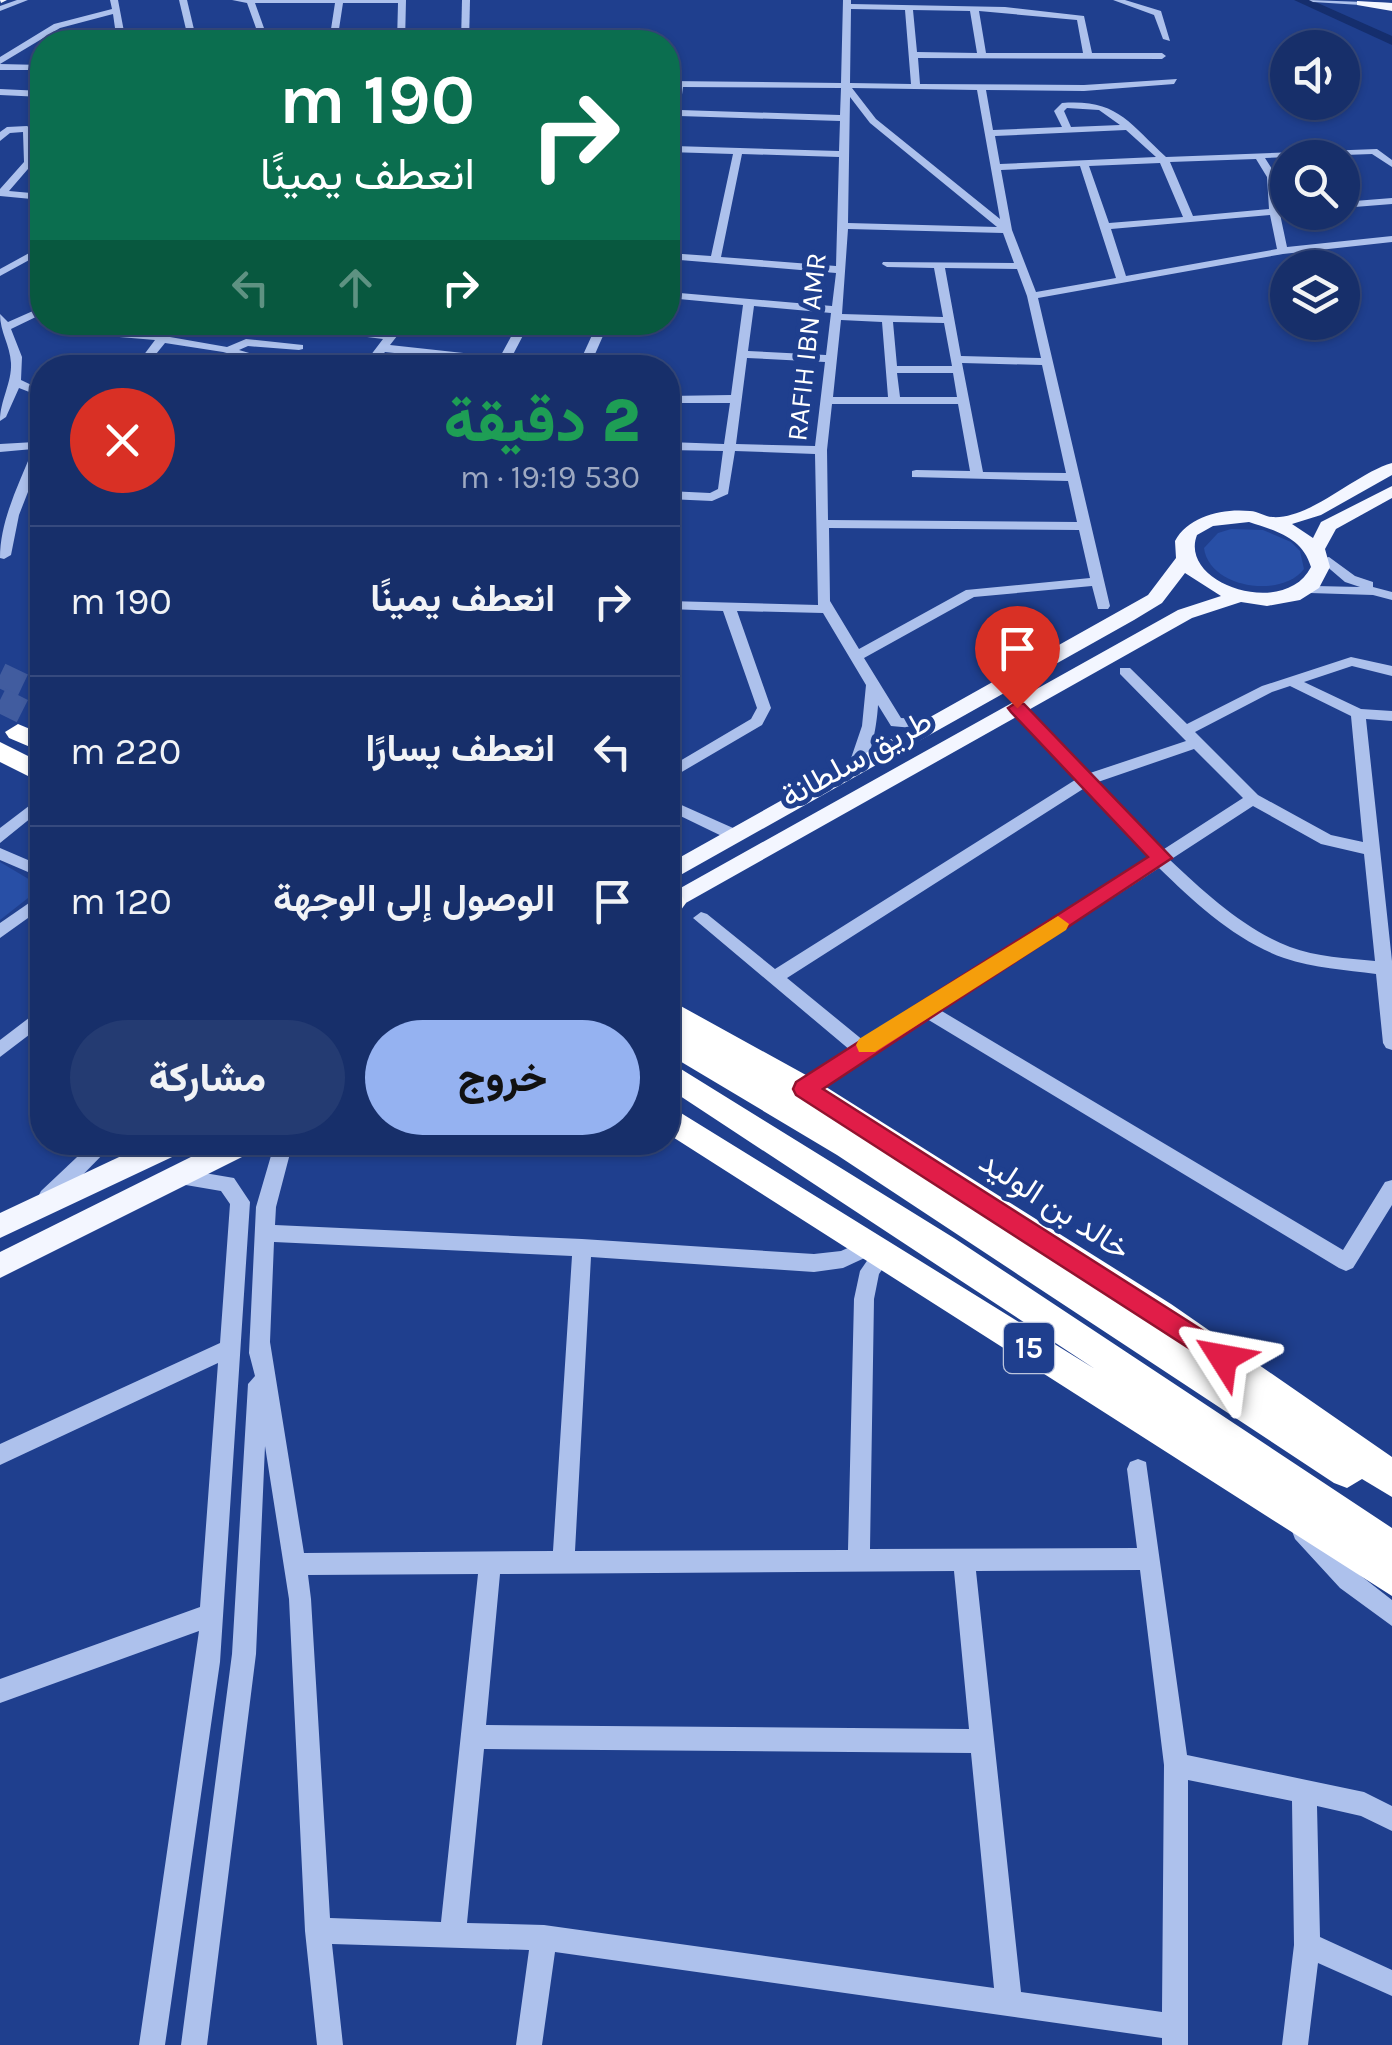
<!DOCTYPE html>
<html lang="ar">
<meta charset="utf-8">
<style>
body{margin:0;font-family:Karla,Vazirmatn,sans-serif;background:#243b72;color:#f1f3f6;direction:rtl;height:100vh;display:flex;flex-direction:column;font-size:38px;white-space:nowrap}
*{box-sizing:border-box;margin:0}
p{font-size:32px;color:#9ea9c1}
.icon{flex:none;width:55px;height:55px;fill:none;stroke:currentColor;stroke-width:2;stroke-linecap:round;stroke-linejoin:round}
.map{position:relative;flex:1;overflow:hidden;direction:ltr}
.sheet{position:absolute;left:30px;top:355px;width:650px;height:800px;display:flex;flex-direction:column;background:#172f6a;border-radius:40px;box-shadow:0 2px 8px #0004,0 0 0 2px #364a7e;direction:rtl}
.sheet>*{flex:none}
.top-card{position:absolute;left:30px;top:30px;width:650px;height:305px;border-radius:40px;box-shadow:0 2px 8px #0004,0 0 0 2px #364a7e;direction:rtl;background:#0b6e4f;color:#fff;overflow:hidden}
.fabs{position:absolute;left:1270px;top:30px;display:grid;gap:20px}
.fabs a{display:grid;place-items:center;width:90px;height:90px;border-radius:50%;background:#172f6a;box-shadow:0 2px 8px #0004,0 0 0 2px #364a7e;font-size:50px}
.pin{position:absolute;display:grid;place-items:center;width:85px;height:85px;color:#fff;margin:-102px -42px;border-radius:50% 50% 50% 0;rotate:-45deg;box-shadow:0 0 10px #0007}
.pin .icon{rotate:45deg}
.me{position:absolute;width:110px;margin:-55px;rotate:304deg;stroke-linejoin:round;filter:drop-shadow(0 0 8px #0008)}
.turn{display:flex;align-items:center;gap:35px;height:210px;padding:0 40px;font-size:45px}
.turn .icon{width:130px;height:130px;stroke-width:2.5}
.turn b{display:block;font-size:70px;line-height:85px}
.lanes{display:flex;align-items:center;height:95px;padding:0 40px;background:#0003;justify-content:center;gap:50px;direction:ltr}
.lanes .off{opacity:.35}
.round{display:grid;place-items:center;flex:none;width:105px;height:105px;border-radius:52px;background:#243b72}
.headline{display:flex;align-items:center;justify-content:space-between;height:170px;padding:0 40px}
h1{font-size:60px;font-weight:800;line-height:75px;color:#1e9e55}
.button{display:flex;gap:20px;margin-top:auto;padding:20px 40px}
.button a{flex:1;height:115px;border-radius:60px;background:#95b2f1;color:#111;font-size:40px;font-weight:800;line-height:115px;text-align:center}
.button a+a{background:#243b72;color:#f1f3f6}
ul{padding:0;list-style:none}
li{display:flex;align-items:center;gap:30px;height:150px;padding:0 40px;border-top:2px solid #364a7e}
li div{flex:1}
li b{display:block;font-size:38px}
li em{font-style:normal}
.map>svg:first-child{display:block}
</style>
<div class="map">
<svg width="1392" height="2045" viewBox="0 0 1392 2045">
<rect width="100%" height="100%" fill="#1f3f8e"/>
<g fill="#284fa6">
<path d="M1231,529L1263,530L1291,542L1300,551L1304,569C1281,599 1209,588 1204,548L1218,533Z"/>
<polygon points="0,862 42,887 0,920"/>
</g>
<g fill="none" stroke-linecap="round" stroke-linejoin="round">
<polygon fill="#152e6d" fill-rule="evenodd" points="1294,0 1311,0 1392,36 1392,45"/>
<g stroke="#415c9f" stroke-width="25" stroke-dasharray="25 12" stroke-linecap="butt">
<polyline points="0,675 42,695"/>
<polyline points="0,700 36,718"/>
</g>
<g fill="#adc1ec" fill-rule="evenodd">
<polygon points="17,0 28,0 0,11 0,6"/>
<polygon points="110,0 118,0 126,42 118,42 116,33 92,42 82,42 115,28 113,14 60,28 0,64 0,57 54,24 112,9"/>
<polygon points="179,0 187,0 197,42 189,42"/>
<polygon points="232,0 406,0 405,42 397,42 398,3 343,3 337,42 329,42 335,3 255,3 269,42 261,42 247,3"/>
<polygon points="462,0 470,0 469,42 461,42"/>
<path d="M843,0H851V4L1005,7L1084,16L1092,53H1162L1166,56L1162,59L918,58L920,84L1084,85L1177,79L1174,84L1084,91L986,90L993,130L1062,127L1054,111L1062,103C1117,99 1128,122 1166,157L1377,149L1392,160V167L1372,154L1265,158L1277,177L1279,208L1288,207V212H1290L1280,214L1287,247L1392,236V242L1283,254L1038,298L1110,606L1108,609H1098L1092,586L974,597L864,658L901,718L935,720L942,725L935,730L891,726L878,705C877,724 871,766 855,775L847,770L862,726L866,685L823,613L737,611L771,708L762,725L668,780V768L751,719L757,708L723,611L668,609V601L818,605L815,454L735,451L728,494L712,501L668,499V491L710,493L718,489L723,451L668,450V442L724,444L730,403H668V396L731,395L743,305L668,298V292L832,306L836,273L668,259V253L711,256L733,154L668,152V129L674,87H668V81L841,83ZM851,9L905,10L911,84L850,83ZM913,10L970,11L977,53L917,52ZM979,11L1077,20L1083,53H986ZM683,87L841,88L840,115L680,110ZM852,88L977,90L1000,219L876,119ZM850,97L870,123L997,227L848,223ZM1067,108L1099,110L1120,125L1071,127L1064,111ZM679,116L840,121L839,151L674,146ZM1126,130L1156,157L1000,164L995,136ZM742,154L839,157L836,266L721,257ZM1256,159L1267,177L1269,209L1193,216L1170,162ZM1160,163L1183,217L1109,223L1089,166ZM1080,166L1116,278L1036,292L1012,230L1001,170ZM1270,215L1277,249L1126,276L1111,229ZM848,229L1003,233L1014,263L883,262L882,264L887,267L934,268L943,317L842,314ZM945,268L1017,269L1027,296L1041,358L961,356ZM754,306L831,313L826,355L748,351ZM841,320L882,322L888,397H833ZM893,322L944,323L952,366H897ZM747,358L825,362L815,446L736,444ZM962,363L1042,365L1066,473L983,472ZM897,373H953L957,397H900ZM832,404H958L970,471L916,470L912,471V477L1068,481L1077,522L828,520L827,450ZM829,528L1079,530L1090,578L966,590L859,649L830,601Z"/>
<polygon points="1113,0 1125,0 1161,11 1170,41 1163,39 1154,15"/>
<polygon points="1309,0 1392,3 1392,7 1313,2"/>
<polygon points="0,64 42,65 42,70 0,70"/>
<polygon points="0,89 42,91 42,97 0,95"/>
<polygon points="27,126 32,129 34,162 9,191 42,194 42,200 0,196 0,189 24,162 23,132 10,133 0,141 0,132 7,127"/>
<polygon points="1392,198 1392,204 1342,208 1342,202"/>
<polygon points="42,246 42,253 0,276 0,269"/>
<path d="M42,307V314L11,329L22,357L21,380L42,390V397L19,388L6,417L0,421C0,400 12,383 11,363C10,345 0,332 0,314L8,322Z"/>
<polygon points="170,322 181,322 170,337 227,347 246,339 303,345 303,349 299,350 248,346 239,350 301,368 281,368 223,352 165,343 152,359 172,361 176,368 134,368 155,340 72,333 66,330 72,327 161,334"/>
<polygon points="249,322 289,322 388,333 397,322 408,322 390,345 500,357 519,322 530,322 506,368 495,368 497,364 385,352 372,368 361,368 383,339"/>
<polygon points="598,322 609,322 589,368 577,368"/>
<path d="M38,402H42V456L19,515L11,555L4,559L0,558C0,520 19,484 33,449L0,452V444L35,442Z"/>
<polygon points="1329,557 1355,576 1373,582 1373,587 1392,592 1392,600 1373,595 1310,593 1308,590 1315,586 1360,587 1345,582 1324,564 1324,558"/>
<path d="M1351,657L1392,666V676L1352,666L1304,682L1361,709L1392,711V721L1366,719L1392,961V1050L1386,1048L1383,1043L1376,974C1346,970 1314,968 1284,958C1236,941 1195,903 1159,868L940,1010L1343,1250L1385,1182L1392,1180V1205L1353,1268L1346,1271L1339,1268L927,1019L810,1094H798L795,1089L798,1084L850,1050L693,918L701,912L707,914L775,969L1075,780L1012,711V705H1022L1087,774L1186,741L1120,674V668H1130L1187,724L1262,686ZM1290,686L1351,716L1363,842L1331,835L1258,795L1195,732L1272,692ZM1194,749L1243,798L1161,851L1095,783ZM1083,789L1149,858L864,1041L787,978ZM1253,806L1321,844L1364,854L1375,961C1347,958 1316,957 1290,947C1244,929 1206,894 1170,860Z"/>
<polygon points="42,796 42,809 0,843 0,828"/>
<polygon points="668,799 742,832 744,836 736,842 730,840 668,810"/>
<polygon points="0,848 42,866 42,878 0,860"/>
<polygon points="42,894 42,908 0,938 0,923"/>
<polygon points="42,1008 42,1025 0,1057 0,1040"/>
<polygon points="93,1142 115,1142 55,1203 48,1205 41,1203 38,1197 41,1191"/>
<path d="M275,1142H293L276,1207L275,1225L582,1239L814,1254L841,1251L870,1238L877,1240L879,1247L890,1248L893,1254L879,1274L874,1299L870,1549L1137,1548L1127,1469L1130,1462L1138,1459L1146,1462L1187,1755L1364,1792L1392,1806V1831L1361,1816L1317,1806L1320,1937L1392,1970V1996L1318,1963L1308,2045H1282L1294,1945L1292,1801L1188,1780V2045H1162V2038L555,1952L542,2045H516L529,1950L332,1944L343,2045H317L305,1931L289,1599L265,1446L256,1654L207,2045H181L232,1654L248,1384L255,1376L249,1353L256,1207ZM274,1242L572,1256L553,1551L304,1553L270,1342ZM871,1255L860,1271L854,1299L848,1550L575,1551L591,1257L814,1272L843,1268ZM1140,1570L1164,1765L1162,2012L1021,1992L976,1571ZM954,1571L969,1729L486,1725L500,1574ZM478,1574L441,1922L330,1918L311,1599L308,1575ZM484,1749L971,1753L994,1988L544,1925L467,1923Z"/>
<polygon points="181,1169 234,1178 250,1202 220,1662 165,2045 139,2045 199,1631 0,1703 0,1679 200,1607 218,1363 0,1465 0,1444 220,1343 230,1204 221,1191 174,1183 172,1177 174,1171"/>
<polygon points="1303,1520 1311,1523 1356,1572 1392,1600 1392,1626 1340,1588 1295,1539 1292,1531 1295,1523"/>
</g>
<g fill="#f3f6ff" fill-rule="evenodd">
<polygon points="0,0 7,0 1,3"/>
<polygon points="1357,1 1392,3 1392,11 1357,5"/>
<path d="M1392,463V475L1321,515L1292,524L1313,538L1321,522L1392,486V498L1336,529L1325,549L1330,567L1319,588L1300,600L1267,606L1241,602L1192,618L668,913V895L1178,610L1221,596L1185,573L1162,603L1134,620L668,882V864L1148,595L1176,558L1175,541C1188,516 1223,508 1250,511C1258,511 1265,517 1272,517C1310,520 1356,473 1392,463ZM1249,522C1276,531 1302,537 1311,567C1285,619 1178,584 1197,535L1213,526Z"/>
<polygon points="151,1142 191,1142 187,1150 0,1238 0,1213"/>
<polygon points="221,1142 260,1142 256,1150 0,1278 0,1252"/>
</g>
<g fill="#fff" fill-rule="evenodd">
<polygon points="18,724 42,734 42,752 9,738 5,732"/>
<polygon points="0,742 42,763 42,783 0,762"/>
<polygon points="672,893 682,896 686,903 678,914 668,917 668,894"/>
<polygon points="668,999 815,1080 1171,1304 1392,1457 1392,1497 1362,1479 1347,1488 1334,1483 837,1155 668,1054 668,1027 675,1030 668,1025"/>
<polygon points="668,1061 954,1238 1392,1528 1392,1596 668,1134 668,1105 1095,1369 668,1088"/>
</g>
</g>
<polygon fill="#e11d48" stroke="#92132f" stroke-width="2.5" points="1017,702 1024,704 1172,858 823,1089 1232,1349 1236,1358 1232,1366 1223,1370 796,1095 793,1089 796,1082 1148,857 1011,712 1008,708"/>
<polygon fill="#f59e0b" points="1058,916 1069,924 1066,930 875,1052 859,1052 856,1045 859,1039"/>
<g text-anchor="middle" stroke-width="10" stroke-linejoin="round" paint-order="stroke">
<g font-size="28" fill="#fff" stroke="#1f3f8e">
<text transform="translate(806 347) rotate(-84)" y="10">RAFIH IBN AMR</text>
</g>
<rect fill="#1f3f8e" stroke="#bcc5dd" stroke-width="2.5" x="1004" y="1323" width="50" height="50" rx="8"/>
<g font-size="30" font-weight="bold" fill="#fff">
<text x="1029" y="1358">15</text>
</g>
<g font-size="32" fill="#fff" stroke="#1f3f8e">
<text transform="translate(856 758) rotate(-29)" y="11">طريق سلطانة</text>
<text transform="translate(1055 1205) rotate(33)" y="11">خالد بن الوليد</text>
</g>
</g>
</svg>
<div class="fabs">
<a><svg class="icon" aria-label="sound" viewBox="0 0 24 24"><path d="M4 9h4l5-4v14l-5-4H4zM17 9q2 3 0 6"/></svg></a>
<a><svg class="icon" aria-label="search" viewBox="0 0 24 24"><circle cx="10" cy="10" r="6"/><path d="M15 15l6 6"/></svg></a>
<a><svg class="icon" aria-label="layers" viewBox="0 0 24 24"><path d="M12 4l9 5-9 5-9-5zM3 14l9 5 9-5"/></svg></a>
</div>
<div class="pin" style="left:1017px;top:708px;background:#d93025"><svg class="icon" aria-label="arrive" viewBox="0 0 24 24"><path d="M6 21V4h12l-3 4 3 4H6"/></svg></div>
<svg class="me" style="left:1223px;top:1358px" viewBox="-20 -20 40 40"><path d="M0-17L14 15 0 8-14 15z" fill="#e11d48" stroke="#fff" stroke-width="4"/></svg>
<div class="top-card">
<div class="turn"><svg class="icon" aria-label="right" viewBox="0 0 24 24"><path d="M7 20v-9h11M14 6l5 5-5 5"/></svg><div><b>190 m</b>انعطف يمينًا</div></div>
<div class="lanes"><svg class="icon off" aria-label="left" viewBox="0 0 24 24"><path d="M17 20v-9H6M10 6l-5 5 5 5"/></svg><svg class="icon off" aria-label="ahead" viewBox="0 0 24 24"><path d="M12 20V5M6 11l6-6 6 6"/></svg><svg class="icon" aria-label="right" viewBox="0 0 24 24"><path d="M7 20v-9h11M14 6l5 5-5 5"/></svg></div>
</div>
<section class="sheet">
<div class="headline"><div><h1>2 دقيقة</h1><p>530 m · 19:19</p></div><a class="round" style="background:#d93025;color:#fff"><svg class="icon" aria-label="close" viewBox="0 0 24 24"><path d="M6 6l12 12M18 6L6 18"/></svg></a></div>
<ul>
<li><svg class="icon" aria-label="right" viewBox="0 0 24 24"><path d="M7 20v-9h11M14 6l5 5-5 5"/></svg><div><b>انعطف يمينًا</b></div><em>190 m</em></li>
<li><svg class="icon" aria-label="left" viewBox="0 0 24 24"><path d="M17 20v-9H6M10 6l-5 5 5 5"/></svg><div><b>انعطف يسارًا</b></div><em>220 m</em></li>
<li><svg class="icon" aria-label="arrive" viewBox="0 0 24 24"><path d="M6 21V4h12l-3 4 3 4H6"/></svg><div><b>الوصول إلى الوجهة</b></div><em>120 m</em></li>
</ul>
<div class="button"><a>خروج</a><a>مشاركة</a></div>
</section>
</div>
